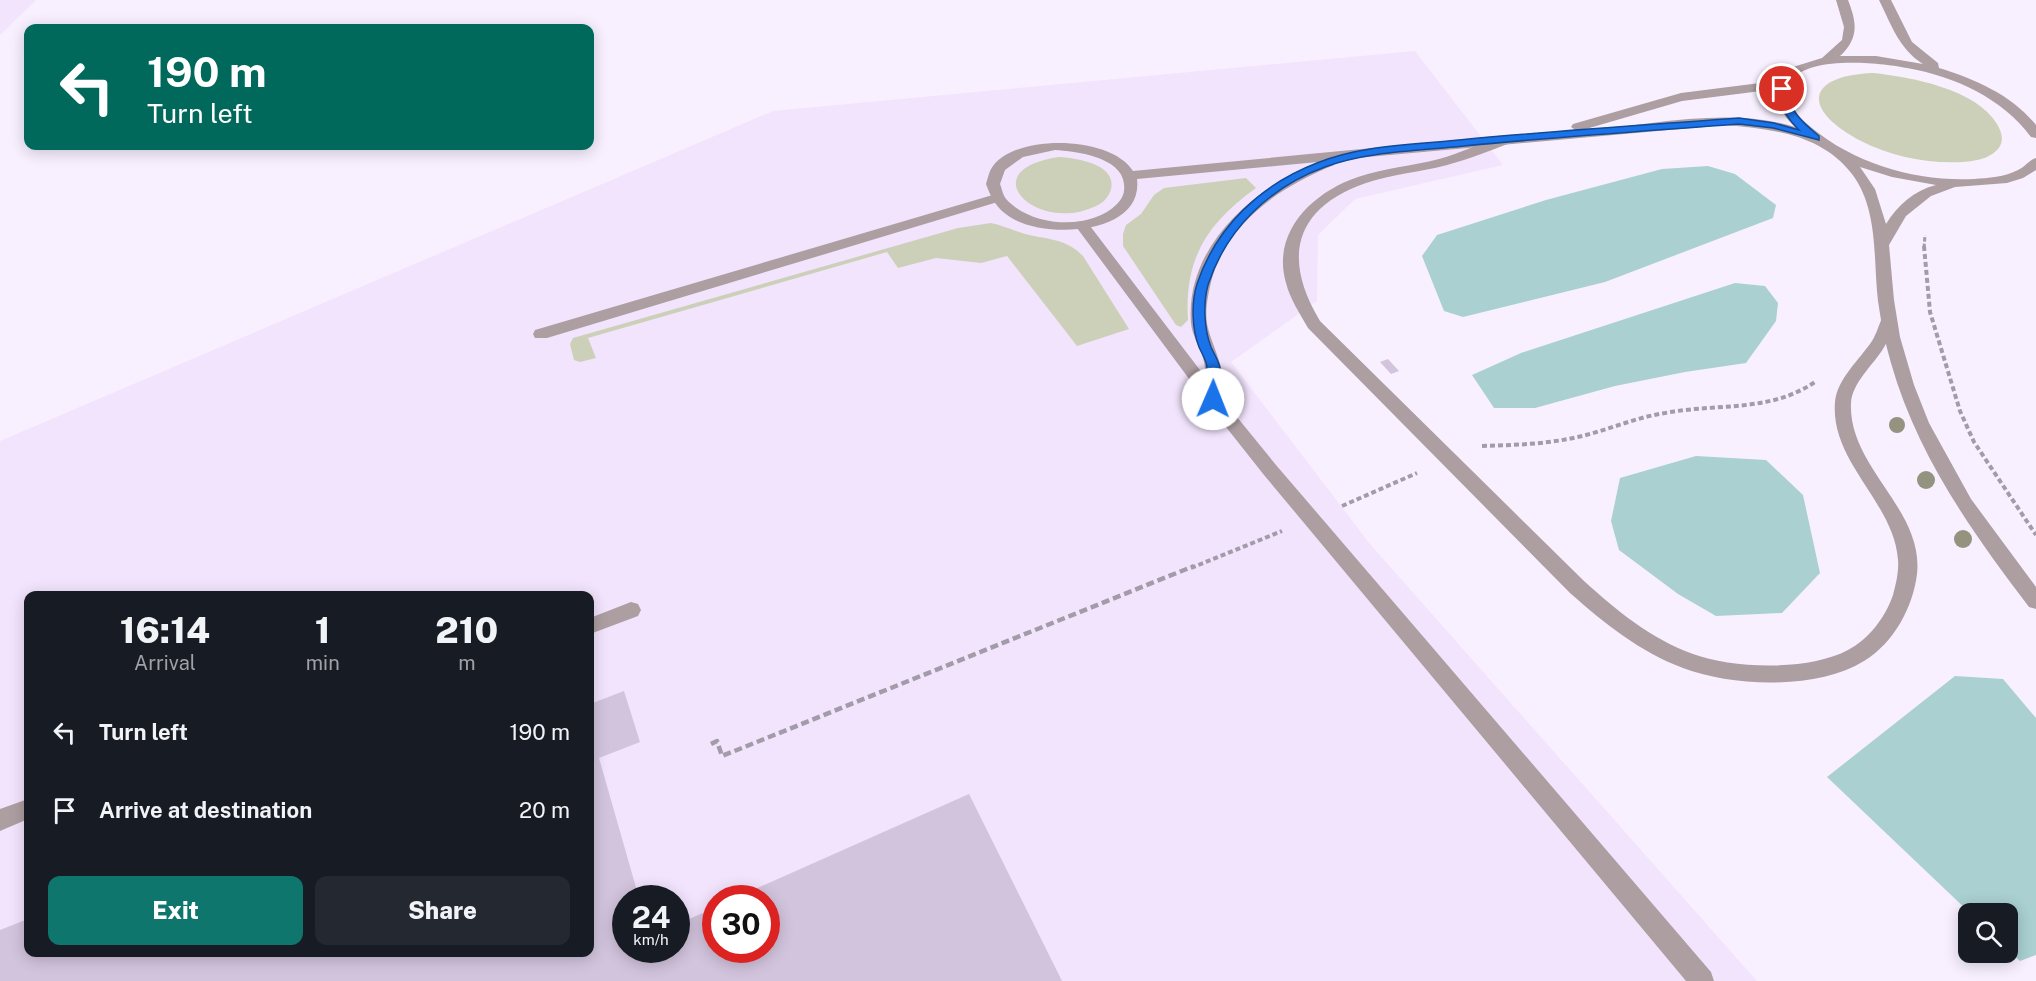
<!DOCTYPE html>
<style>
body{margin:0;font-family:"Public Sans",sans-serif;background:#242831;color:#f1f3f6;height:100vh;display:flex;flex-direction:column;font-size:22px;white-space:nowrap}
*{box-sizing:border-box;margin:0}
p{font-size:20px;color:#9ea1a6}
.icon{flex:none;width:33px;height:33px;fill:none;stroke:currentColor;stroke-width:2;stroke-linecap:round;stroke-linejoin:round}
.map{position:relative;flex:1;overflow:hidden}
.panel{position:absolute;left:24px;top:591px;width:570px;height:366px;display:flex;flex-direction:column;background:#171b24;border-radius:12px;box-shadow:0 3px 15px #0003}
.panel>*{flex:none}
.hud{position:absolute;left:24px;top:24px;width:570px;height:126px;border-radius:12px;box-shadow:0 3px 15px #0003;background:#00695c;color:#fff;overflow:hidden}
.fabs{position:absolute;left:1958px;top:903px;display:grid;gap:12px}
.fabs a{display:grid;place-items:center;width:60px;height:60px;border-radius:12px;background:#171b24;box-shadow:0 3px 15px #0003;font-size:30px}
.speed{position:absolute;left:612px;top:885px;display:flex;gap:12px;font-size:30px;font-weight:700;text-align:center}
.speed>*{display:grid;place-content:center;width:78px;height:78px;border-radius:50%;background:#171b24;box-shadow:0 3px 15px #0003;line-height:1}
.speed small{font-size:15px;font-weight:400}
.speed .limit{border:9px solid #d22;background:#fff;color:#111}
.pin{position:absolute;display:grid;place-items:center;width:51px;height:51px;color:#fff;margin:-26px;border:3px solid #fff;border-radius:50%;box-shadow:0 2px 6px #0007}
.me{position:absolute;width:66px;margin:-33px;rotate:1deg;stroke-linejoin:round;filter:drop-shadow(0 0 4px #0008)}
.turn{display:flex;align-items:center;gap:21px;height:126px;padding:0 24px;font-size:27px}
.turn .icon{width:78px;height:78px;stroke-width:2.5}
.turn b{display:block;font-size:42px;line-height:51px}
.eta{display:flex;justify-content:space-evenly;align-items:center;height:102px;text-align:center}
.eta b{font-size:36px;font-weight:800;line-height:42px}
.cta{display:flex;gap:12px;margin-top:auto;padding:12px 24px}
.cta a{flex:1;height:69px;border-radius:12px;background:#0f766e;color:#fff;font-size:24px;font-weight:800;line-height:69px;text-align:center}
.cta a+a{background:#242831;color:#f1f3f6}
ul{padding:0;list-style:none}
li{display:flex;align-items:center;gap:18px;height:78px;padding:0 24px}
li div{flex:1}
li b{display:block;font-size:22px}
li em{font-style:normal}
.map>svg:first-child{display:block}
</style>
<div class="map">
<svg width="2036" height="981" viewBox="0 0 2036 981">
<rect width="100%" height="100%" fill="#f8f0ff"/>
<g fill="#f2e4fd" fill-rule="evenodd">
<polygon points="0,0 36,0 0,35"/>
<path d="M1415,51L1503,165L1355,199L1318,235L1317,301L1231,362L1370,544L1757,981H0V441L773,111ZM28,596H590V952H28ZM626,898H676V950H626ZM716,898H766V950H716Z"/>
</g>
<g fill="#ccd0b8">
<path d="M1873,73C1911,77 1976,89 1997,124C2001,131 2004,139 2000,146C1993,158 1976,161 1963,162C1929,164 1892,157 1861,141C1803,111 1803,76 1873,73Z"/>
<path d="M1059,157C1076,158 1117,164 1111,189C1109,197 1103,203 1096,206C1037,235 970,170 1059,157Z"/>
<path d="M1246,178L1256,188C1207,223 1184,259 1188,320L1181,327L1176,325L1123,246V234L1126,225L1141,214L1154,195L1164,188Z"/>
<path d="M991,223C1002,225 1012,230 1022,233C1045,240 1065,237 1083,256L1129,329L1077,346L1007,256L981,263L936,258L898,268L887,252L588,338L596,358L580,362L574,360L570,344L573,338L958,228Z"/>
</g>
<g fill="#aad0d2">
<polygon points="1708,166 1735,174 1776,205 1773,218 1605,282 1463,317 1444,311 1422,256 1437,235 1546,200 1662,169"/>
<polygon points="1735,283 1765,286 1778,303 1776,321 1746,363 1685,372 1615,386 1535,408 1494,408 1472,375 1521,353"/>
<polygon points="1696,456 1766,460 1803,495 1820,573 1782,613 1716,616 1678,594 1619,550 1611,521 1620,478"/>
<polygon points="1955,676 2003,679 2036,718 2036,955 2020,961 2007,949 2007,914 1970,913 1827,777"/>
</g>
<g fill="#d2c4dd">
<polygon points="1388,359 1399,371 1391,374 1380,362"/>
<polygon points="624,691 640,742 599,758 639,898 626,898 626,950 676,950 676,925 716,907 716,950 766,950 766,898 735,898 969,794 1062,981 0,981 0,930 28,919 28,952 590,952 590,704"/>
</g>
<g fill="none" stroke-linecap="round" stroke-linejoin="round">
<polyline stroke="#a29ba8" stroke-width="3" stroke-dasharray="4.5 2" stroke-linecap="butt" points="1924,248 1925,235"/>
<g stroke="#a29ba8" stroke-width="4" stroke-dasharray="5 3" stroke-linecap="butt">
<polyline points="1924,246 1930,312 1960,411 1974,442 2036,535"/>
<path d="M1482,446C1517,445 1552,444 1586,435C1613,428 1638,417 1665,413C1717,403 1769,413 1815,382"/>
<polyline points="1342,506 1417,473"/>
<polyline points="1191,568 1282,531"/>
</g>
<polyline stroke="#a29ba8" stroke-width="4.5" stroke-dasharray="8 4" stroke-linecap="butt" points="711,744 717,741 722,756 1194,566"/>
<g fill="#ad9ea1" fill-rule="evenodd">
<path d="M1508,135L1515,139L1513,142C1491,150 1470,159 1447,165C1421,172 1392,174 1366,183C1294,208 1282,258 1320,321L1584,581C1616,610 1651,639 1693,654C1733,669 1809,671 1848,650C1869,639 1885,618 1893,595C1896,584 1899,571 1898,560C1894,502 1830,462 1835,402C1837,379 1860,359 1872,341C1877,333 1879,324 1883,316H1895L1897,320C1893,330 1889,339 1883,349C1873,365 1852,383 1851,403C1848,467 1924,509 1917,574C1913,607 1894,643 1864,661C1817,690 1733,687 1683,668C1640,652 1604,623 1570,593L1308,328C1300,314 1290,299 1286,283C1271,232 1313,192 1358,177C1384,168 1412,166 1439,159C1462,153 1484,141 1508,135Z"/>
<polygon points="996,194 1003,198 1001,201 547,338 535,338 533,334 535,330"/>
<polygon points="1082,221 1087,222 1219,395 1276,465 1711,972 1714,981 1686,981 1264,475 1207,403 1077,228 1075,225 1077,222"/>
<polygon points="631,602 638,604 641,610 638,616 590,634 590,618"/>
<polygon points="28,799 28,819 0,831 0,809"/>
</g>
<path fill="#ad9ea1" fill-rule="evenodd" d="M1836,0H1848C1857,23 1859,38 1840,56H1876L1923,64C1899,49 1891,24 1879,0H1891L1912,42L1938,63L1939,68C1975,79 2012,95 2036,125V138L2031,137C2016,117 1998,103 1976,91C1955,80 1931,72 1907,68C1884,63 1802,54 1792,83C1784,102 1798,117 1812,128C1855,164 1918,182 1974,179C1988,178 2005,177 2018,170C2025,167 2029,160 2036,158V170L2023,178L2007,183L1955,187L1931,196L1906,216L1889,245L1894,300L1900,337L1914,385L1929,423L1971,499L2036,587V609L2029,607C1972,532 1917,455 1891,363C1885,343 1881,322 1878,301C1873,259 1879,210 1852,174C1821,134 1772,129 1725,125L1334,160V165C1280,187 1227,222 1211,282C1208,296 1204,313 1208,328C1213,349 1232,380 1219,403H1207L1205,399C1205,385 1207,371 1203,358C1200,346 1192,336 1191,323C1185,246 1254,188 1318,162L1137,179C1144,236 1043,239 1010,217C997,209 991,198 986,184C988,178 989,171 993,166C1017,133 1112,136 1133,171L1508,135L1577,131L1571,127L1573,124L1681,93L1760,83L1781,78L1793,67L1822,58L1842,40L1844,27ZM1778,86C1775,103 1783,116 1795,127C1728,106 1649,126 1579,131L1682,101L1761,91ZM1055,150C1075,151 1122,157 1124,184C1125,192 1123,198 1117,204C1090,231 1033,227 1007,200C1003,196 1002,189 1000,184L1005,170L1023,157ZM1860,167L1892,177L1936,185C1913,191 1898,205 1886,224L1875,189Z"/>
</g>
<g fill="#93937f">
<circle cx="1897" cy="425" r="8"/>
<circle cx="1926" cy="480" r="9"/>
<circle cx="1963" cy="539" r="9"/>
</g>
<path fill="#1a73e8" stroke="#114b97" stroke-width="1.5" d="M1782,86L1787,89C1789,111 1802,122 1819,136V140L1773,128L1739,124C1647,131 1555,137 1464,146C1418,151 1369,151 1325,167C1270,187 1226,229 1208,285C1203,303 1204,329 1211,347C1214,354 1219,361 1220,368C1221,378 1219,389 1219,399L1213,404L1206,399C1207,389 1208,378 1207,368C1207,361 1202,354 1199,347C1192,329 1191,303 1197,284C1216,227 1260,185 1317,163C1362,145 1412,145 1459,140C1552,131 1646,125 1739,118L1774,123L1799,130C1787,118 1779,106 1778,89Z"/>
</svg>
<div class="fabs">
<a><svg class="icon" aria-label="search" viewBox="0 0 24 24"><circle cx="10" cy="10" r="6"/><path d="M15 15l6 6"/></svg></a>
</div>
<div class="speed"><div>24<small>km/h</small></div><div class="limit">30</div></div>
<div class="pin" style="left:1782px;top:89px;background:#d93025"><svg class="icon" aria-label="arrive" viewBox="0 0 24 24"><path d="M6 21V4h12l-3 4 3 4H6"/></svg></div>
<svg class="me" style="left:1213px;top:399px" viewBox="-20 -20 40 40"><circle r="19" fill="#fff"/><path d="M0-13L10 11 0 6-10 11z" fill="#1a73e8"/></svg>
<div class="hud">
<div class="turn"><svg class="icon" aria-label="left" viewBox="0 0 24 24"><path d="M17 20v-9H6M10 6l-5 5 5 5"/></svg><div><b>190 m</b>Turn left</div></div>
</div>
<section class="panel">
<div class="eta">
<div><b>16:14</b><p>Arrival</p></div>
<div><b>1</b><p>min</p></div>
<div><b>210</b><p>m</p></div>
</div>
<ul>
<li><svg class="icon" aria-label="left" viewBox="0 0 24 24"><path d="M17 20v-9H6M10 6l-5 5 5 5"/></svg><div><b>Turn left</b></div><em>190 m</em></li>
<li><svg class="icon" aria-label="arrive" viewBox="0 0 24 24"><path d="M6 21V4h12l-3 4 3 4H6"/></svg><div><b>Arrive at destination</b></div><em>20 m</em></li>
</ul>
<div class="cta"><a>Exit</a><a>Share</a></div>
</section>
</div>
